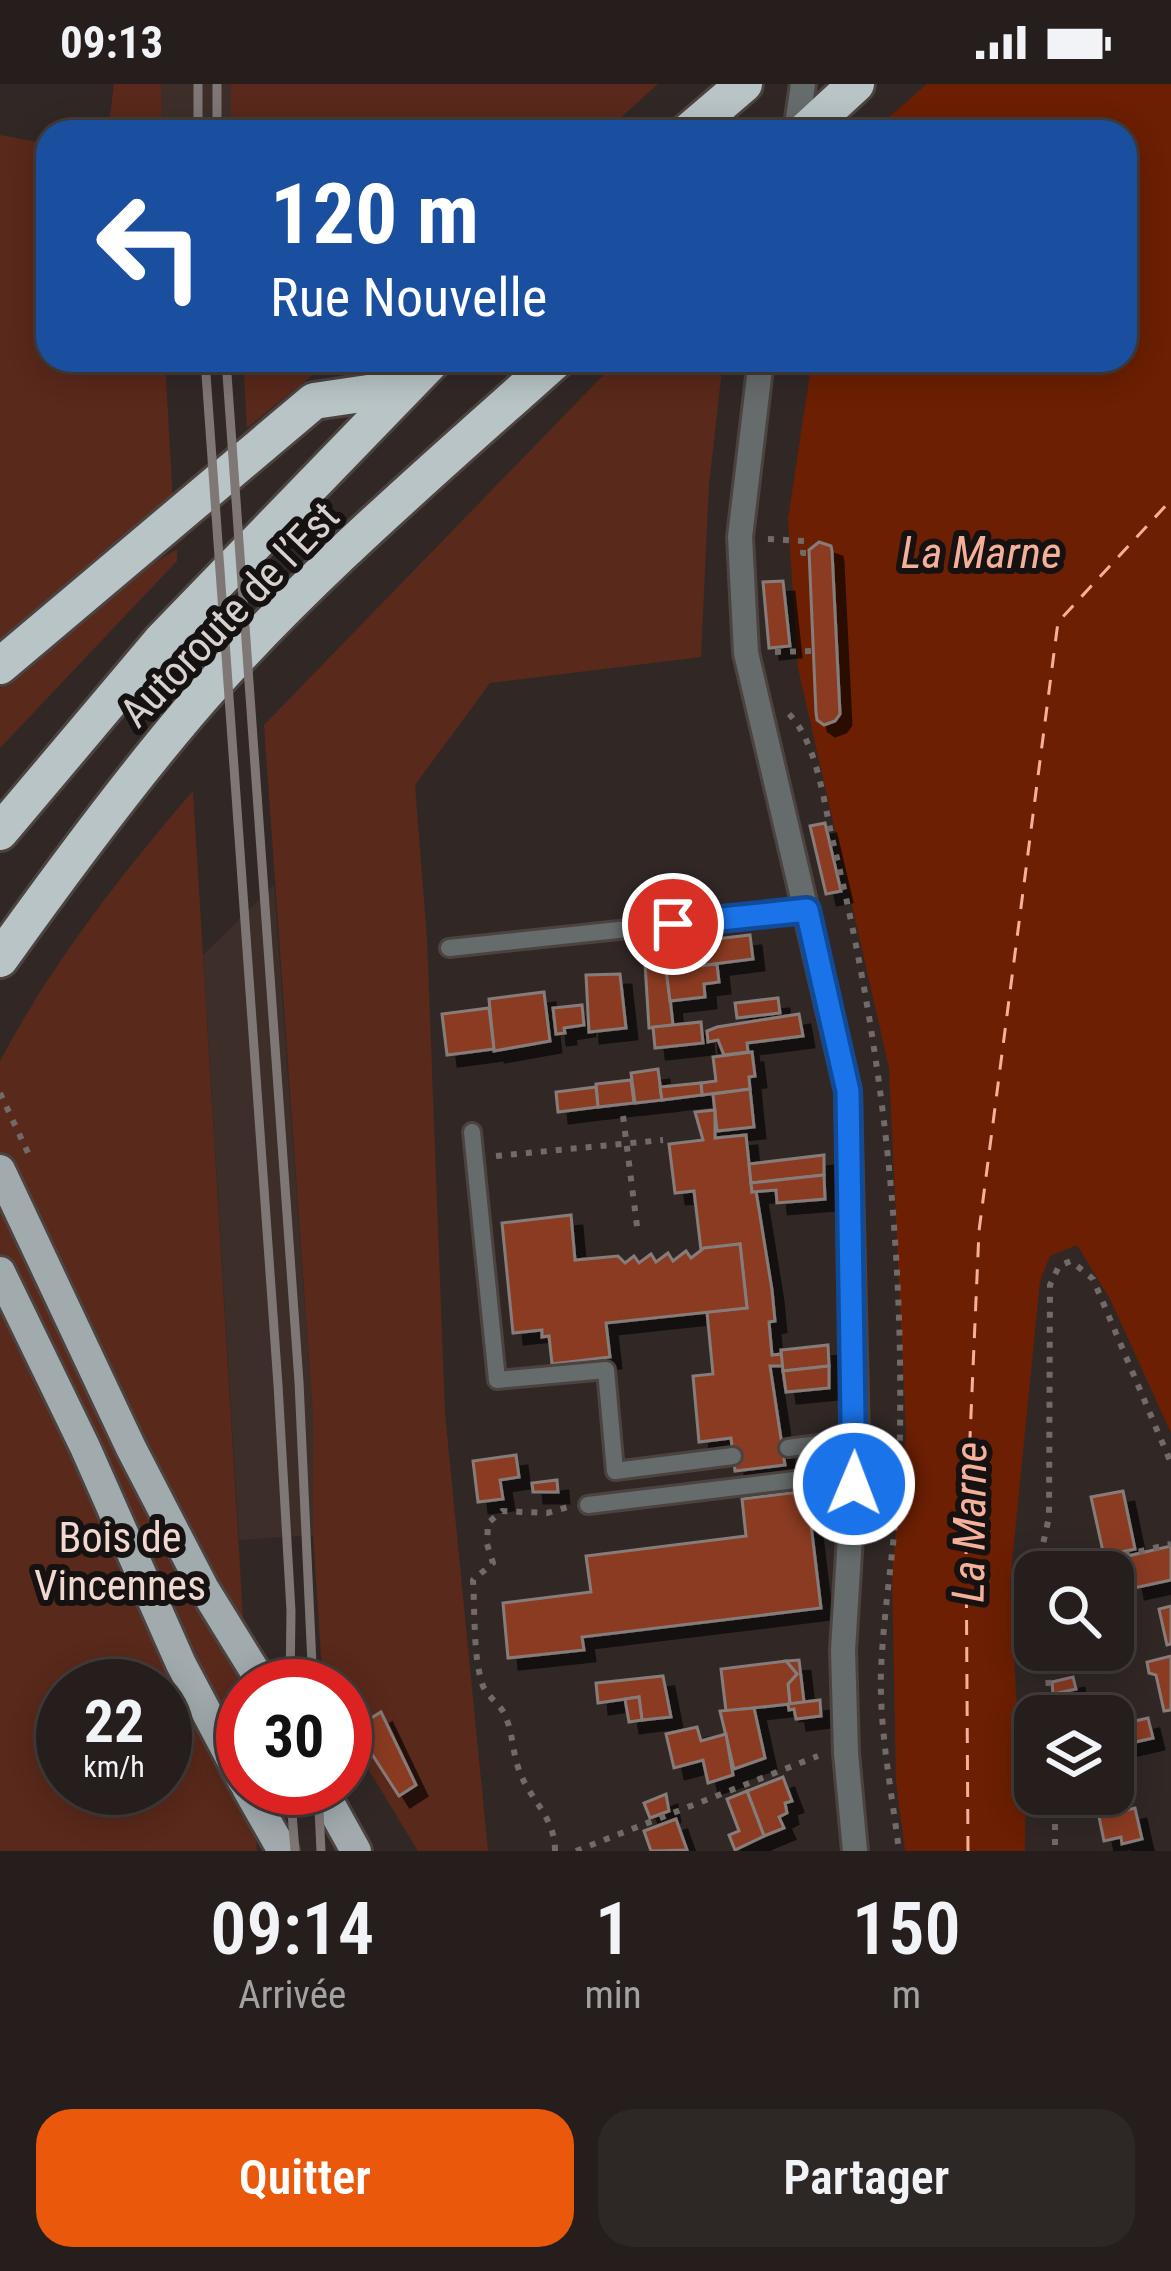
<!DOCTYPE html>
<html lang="fr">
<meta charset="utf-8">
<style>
body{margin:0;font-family:"Roboto Condensed",sans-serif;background:#2d2725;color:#f1f3f6;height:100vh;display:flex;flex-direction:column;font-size:45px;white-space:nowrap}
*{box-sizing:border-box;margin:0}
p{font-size:39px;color:#a3a2a3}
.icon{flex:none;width:66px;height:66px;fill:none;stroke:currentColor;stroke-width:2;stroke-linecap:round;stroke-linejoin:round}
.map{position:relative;height:1767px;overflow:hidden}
.sheet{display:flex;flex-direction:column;background:#251e1c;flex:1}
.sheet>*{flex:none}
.guide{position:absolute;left:36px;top:36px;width:1101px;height:252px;border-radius:36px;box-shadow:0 6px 30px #0003,0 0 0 3px #423c3b;background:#1a4fa0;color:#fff;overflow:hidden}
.buttons{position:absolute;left:1014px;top:1467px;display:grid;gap:24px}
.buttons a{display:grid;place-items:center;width:120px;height:120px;border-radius:24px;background:#251e1c;box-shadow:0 6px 30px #0003,0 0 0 3px #423c3b;font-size:60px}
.speed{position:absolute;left:36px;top:1575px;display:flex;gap:24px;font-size:60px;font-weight:700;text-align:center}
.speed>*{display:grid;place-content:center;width:156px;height:156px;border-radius:50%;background:#251e1c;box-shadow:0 6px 30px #0003,0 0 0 3px #423c3b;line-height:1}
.speed small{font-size:30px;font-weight:400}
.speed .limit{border:18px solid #d22;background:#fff;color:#111}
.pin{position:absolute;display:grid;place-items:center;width:102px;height:102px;color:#fff;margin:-51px;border:6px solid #fff;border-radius:50%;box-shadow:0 3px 12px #0007}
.me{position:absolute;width:132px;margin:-66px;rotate:1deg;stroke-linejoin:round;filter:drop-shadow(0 0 9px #0008)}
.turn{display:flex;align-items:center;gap:42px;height:252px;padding:0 36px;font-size:54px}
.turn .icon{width:156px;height:156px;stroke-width:2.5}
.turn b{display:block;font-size:84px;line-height:102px}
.eta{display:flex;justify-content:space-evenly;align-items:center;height:204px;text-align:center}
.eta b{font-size:72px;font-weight:600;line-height:84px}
.action{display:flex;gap:24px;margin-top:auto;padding:24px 36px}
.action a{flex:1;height:138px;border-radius:36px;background:#ea580c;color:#fff;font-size:48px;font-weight:600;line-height:138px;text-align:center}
.action a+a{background:#2d2725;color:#f1f3f6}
.status{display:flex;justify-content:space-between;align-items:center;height:84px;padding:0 60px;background:#251e1c;direction:ltr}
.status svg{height:33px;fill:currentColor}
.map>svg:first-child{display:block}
</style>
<div class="status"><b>09:13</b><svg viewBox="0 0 49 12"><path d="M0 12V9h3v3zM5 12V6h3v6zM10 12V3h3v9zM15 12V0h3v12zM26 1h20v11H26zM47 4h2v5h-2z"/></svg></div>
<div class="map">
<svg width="1171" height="1767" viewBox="0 0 1171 1767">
<defs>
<filter id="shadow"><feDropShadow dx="11" dy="11" stdDeviation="0" flood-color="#0009"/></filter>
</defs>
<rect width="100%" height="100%" fill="#312826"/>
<g fill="#3d2e29">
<polygon points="161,0 231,0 231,48 162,48"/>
<polygon points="274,801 313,1332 313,1451 239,1456 203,871"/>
</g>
<g fill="#59291b" fill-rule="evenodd">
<polygon points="114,0 161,0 162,48 108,48"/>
<polygon points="231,0 658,0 605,48 231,48"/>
<polygon points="0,51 48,60 48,276 165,276 173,418 0,556"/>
<polygon points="243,276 331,276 247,344"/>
<polygon points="618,276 723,276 709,401 701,573 490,599 415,701 427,855 445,1329 488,1767 418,1767 345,1647 345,1602 323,1602 313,1451 313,1332 264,641"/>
<path d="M177,465V477L0,664V605C55,552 111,505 177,465Z"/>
<path d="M193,707L243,1533L247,1602H243V1704H252L257,1767H0V977C51,881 121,790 193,707ZM63,1602H165V1704H63Z"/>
</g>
<polygon fill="#6c1f02" points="860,0 1171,0 1171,1349 1110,1215 1077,1161 1050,1172 1040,1197 1010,1499 1017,1628 1026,1679 1025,1767 905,1767 896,1699 892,1488 906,1349 889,984 798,584 788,435 812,276 1125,276 1125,48 849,48"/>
<polygon fill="#312826" points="854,0 927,0 872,48 843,48"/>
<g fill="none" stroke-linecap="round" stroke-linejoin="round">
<polyline stroke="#f5b09a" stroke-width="3" stroke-dasharray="15 12" stroke-linecap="butt" points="968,1767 966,1445 979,1147 1058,538 1171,416"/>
</g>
<g fill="#8b3b22" stroke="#867c79" stroke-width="3" filter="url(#shadow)">
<polygon points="819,458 831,462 832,467 840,630 835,637 824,641 817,636 816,629 809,466"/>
<polygon points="783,497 790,562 769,564 763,498"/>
<polygon points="825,739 841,807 826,810 810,742"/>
<polygon points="750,851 753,875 666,886 664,861"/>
<polygon points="664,861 673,941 649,944 644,863"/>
<polygon points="717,880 719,898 704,900 705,913 670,917 666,886"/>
<polygon points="620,890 626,944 589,948 586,891"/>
<polygon points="544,908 550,957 494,967 489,915"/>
<polygon points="778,914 780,929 737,934 735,919"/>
<polygon points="582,921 584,941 564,944 565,949 556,950 553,924"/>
<polygon points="489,924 494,965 447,971 442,930"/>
<polygon points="799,930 803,952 747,959 748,968 724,971 718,956 708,958 707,947 717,943"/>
<polygon points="701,938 703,959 655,964 653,943"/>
<polygon points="752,968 755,992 749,993 750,1005 702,1011 701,999 716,997 713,973"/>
<polygon points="658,985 662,1016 635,1019 631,989"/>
<polygon points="631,996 634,1019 598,1023 596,1000"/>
<polygon points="701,999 702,1011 662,1016 660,1003"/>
<polygon points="596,1003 598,1023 558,1028 556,1008"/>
<polygon points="750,1005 754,1043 717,1047 713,1010"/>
<polygon points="715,1026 715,1054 746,1051 752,1108 756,1107 772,1206 775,1237 769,1238 772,1271 782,1270 783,1282 770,1282 785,1381 735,1387 731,1354 699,1358 693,1292 713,1290 707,1228 747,1224 740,1160 701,1166 694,1107 675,1109 669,1060 703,1056 695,1028"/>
<polygon points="824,1071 824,1091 751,1099 749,1080"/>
<polygon points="824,1091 825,1115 777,1119 776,1106 752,1108 751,1099"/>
<polygon points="571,1131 575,1176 618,1172 625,1179 634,1172 639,1179 651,1170 656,1178 668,1169 673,1177 686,1167 691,1174 704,1164 740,1160 747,1224 606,1239 610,1273 552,1280 549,1252 542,1253 542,1246 513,1249 502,1139"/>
<polygon points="828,1261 829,1282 783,1287 781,1266"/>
<polygon points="829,1282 829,1304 786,1308 783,1287"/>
<polygon points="516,1371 519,1393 500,1396 503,1415 478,1418 473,1377"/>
<polygon points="557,1396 558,1408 533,1408 532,1399"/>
<polygon points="807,1407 821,1524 582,1553 584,1566 508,1574 503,1519 591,1508 586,1472 746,1452 742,1415"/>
<polygon points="1123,1407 1135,1465 1104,1472 1091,1413"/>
<polygon points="1171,1462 1171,1496 1134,1504 1128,1472"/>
<polygon points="1171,1522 1171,1560 1167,1561 1159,1525"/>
<polygon points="1171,1572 1171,1626 1164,1627 1156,1591 1149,1589 1147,1578"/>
<polygon points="799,1576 804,1618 790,1620 788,1600 797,1590 786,1577"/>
<polygon points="786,1577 797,1590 788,1600 790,1620 726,1627 721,1585"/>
<polygon points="663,1592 671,1633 642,1636 639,1613 598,1619 596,1599"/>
<polygon points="1073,1593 1076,1605 1053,1610 1052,1598"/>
<polygon points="639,1613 642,1636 629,1638 625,1615"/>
<polygon points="820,1616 821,1632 796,1635 794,1625 789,1626 788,1620"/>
<polygon points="754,1624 765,1674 734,1685 720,1627"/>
<polygon points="381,1628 416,1701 399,1712 355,1644"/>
<polygon points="1148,1634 1153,1654 1113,1663 1113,1642"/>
<polygon points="697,1643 701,1657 726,1650 733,1691 708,1699 703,1676 674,1684 666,1650"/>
<polygon points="783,1693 792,1717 785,1719 787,1729 779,1733 784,1744 764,1752 747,1707"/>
<polygon points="747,1707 764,1752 735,1766 729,1751 739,1747 727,1715"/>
<polygon points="666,1710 669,1727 650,1734 644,1719"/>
<polygon points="1135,1724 1142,1755 1122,1760 1121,1753 1104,1757 1099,1733"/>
<polygon points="676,1735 687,1766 651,1767 644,1747"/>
</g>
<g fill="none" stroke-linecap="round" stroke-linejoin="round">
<defs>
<g id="service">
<polyline points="449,864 807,826"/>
<polyline points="472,1048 497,1296 606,1286 615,1387 733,1372"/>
<polyline points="788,1364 856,1355"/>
<polyline points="588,1421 795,1396 854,1400"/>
</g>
<g id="minor">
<polyline points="796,48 803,0"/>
<polyline points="761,276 740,453 746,569 848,1007 856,1355 843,1566 846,1669 855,1767"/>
</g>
<g id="primary">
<polyline points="0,1086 131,1364 203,1503 264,1602"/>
<polyline points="0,1188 85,1363 181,1580 243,1697"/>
<polyline points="247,1704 283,1767"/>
<polyline points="321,1704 356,1767"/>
</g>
<g id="motorway">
<polyline points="688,48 744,0"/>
<polyline points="804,48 856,0"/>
<polyline points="0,582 314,317 402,304"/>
<polyline points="0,748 161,557 433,276"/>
<path d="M0,875C60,791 121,708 188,629C296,503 432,387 556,276"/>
</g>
</defs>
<use href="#service" stroke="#4c4341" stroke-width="22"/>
<use href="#minor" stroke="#4c4341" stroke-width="30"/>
<use href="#primary" stroke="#4c4341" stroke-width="36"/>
<use href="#motorway" stroke="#4c4341" stroke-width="42"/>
<g stroke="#726a68" stroke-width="6" stroke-dasharray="6 9" stroke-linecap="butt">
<polyline points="768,455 804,457 803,469 809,469"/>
<polyline points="775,568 813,567"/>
<path d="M789,630C819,661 824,724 835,766C884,968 906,1178 899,1387C896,1454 884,1520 881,1586C879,1645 892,1709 899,1767"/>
<polyline points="0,1009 29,1071"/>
<polyline points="623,1032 638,1150"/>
<polyline points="496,1072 663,1056"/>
<polyline points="1051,1487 1043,1460 1049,1433 1050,1201 1059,1182 1071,1177 1093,1195 1171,1379"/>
<polyline points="1051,1488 1171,1460"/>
<polyline points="1047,1566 1050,1632"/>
<polyline points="1055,1710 1055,1767"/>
<path d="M555,1767C555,1731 528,1715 518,1683C512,1665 513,1648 504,1629C498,1618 485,1611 482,1599C473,1571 475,1526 473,1496L493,1479L487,1460L488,1439L502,1427L547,1429L568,1423"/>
<polyline points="576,1767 818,1672"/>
</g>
<use href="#service" stroke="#666b6c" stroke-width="16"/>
<use href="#minor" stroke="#666b6c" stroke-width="24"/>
<use href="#primary" stroke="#a1abad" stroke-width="30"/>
<use href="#motorway" stroke="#b8c4c6" stroke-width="36"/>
<g stroke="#7f7775" stroke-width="9">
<polyline points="198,48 198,0"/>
<polyline points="217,48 217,0"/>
<polyline points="205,276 278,1301 291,1527 290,1602"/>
<polyline points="226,276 299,1298 313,1602"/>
<polyline points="290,1704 295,1767"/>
<polyline points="318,1704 321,1767"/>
</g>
</g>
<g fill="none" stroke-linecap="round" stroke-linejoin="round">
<defs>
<polyline id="route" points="673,840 807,826 848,1007 854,1400"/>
</defs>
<use href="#route" stroke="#114b97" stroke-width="30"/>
<use href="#route" stroke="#1a73e8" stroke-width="21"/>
</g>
<g text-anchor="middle" stroke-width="12" stroke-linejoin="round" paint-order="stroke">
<g font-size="42" fill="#d7d1cf" stroke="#161211">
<text transform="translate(229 530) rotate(-46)" y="15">Autoroute de l’Est</text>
</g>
<g font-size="42" fill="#f1d9d2" stroke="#161211">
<text x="120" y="1468">Bois de<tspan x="120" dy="48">Vincennes</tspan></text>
</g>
<g font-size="45" font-style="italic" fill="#f5b09a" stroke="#161211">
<text x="981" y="484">La Marne</text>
<text transform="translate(969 1438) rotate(-89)" y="16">La Marne</text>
</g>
</g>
</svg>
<div class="buttons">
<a><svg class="icon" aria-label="search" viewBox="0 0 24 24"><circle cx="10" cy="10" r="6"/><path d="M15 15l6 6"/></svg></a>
<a><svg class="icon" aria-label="layers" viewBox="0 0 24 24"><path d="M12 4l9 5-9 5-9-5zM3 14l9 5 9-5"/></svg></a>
</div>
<div class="speed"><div>22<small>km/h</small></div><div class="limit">30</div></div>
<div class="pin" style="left:673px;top:840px;background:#d93025"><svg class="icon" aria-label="arrive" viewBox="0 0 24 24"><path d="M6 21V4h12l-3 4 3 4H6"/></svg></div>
<svg class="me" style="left:854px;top:1400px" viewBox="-20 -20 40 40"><circle r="17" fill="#1a73e8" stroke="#fff" stroke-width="3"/><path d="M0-11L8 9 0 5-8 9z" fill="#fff"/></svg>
<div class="guide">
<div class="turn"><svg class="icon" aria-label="left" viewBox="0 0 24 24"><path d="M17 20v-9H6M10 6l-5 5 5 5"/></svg><div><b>120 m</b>Rue Nouvelle</div></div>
</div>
</div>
<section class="sheet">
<div class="eta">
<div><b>09:14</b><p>Arrivée</p></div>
<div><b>1</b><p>min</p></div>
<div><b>150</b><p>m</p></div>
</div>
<div class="action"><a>Quitter</a><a>Partager</a></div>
</section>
